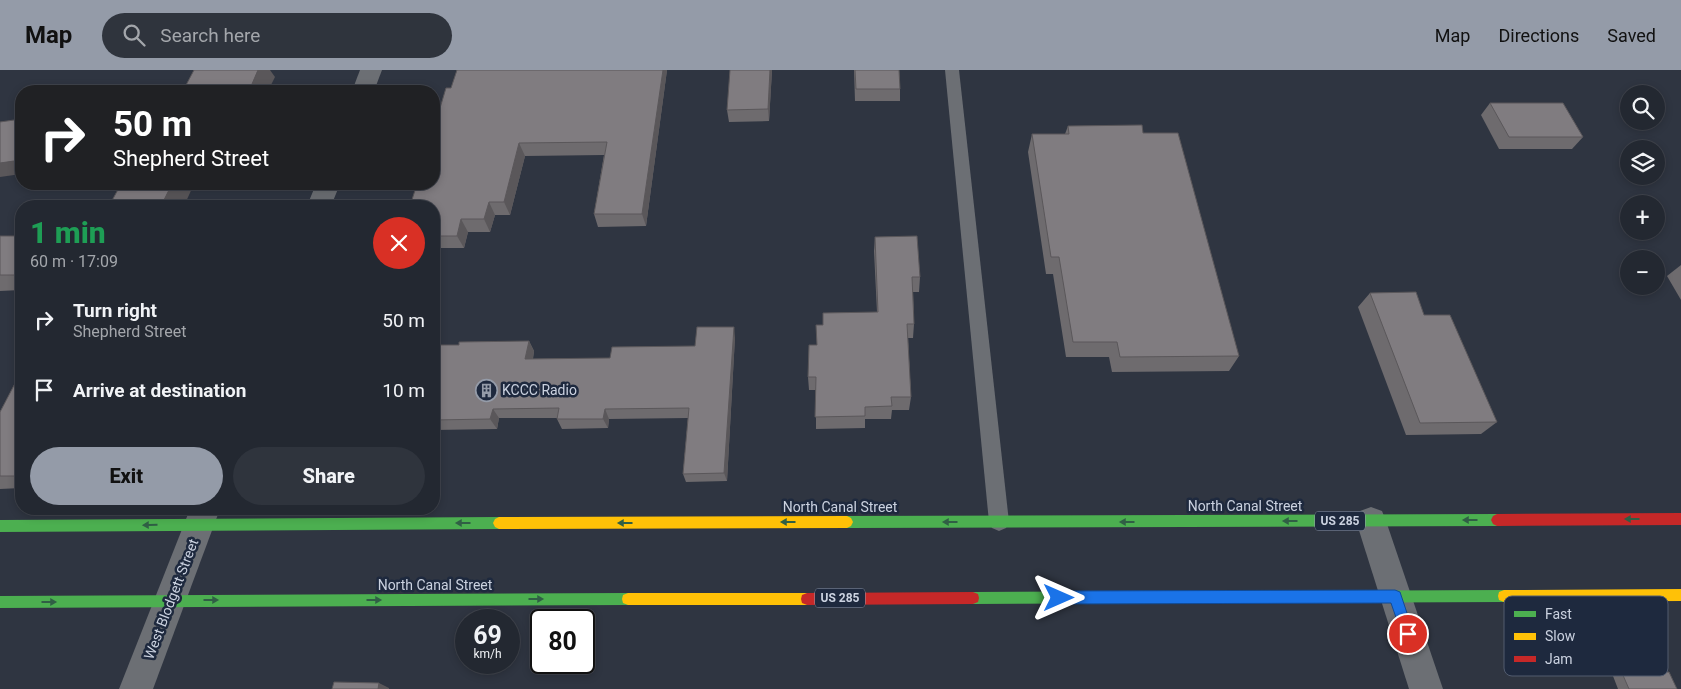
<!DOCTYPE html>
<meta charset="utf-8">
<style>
body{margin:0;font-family:Roboto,sans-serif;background:#2f343d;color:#f1f3f6;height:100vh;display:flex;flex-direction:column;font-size:19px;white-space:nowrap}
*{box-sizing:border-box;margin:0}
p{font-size:16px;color:#a3a6ab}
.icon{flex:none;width:28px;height:28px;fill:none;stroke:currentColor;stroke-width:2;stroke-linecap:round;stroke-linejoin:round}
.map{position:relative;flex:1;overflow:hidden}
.sheet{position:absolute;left:15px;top:130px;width:425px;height:315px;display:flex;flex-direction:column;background:#232831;border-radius:20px;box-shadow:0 2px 8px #0003,0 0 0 1px #40444d}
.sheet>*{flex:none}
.banner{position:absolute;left:15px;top:15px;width:425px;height:105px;border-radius:20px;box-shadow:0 2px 8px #0003,0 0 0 1px #40444d;background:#202124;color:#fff;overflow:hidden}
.tools{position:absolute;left:1620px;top:15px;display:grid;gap:10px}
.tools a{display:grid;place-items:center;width:45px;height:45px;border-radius:50%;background:#232831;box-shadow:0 2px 8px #0003,0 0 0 1px #40444d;font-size:25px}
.speed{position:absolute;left:455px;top:539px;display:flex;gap:10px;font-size:25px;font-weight:700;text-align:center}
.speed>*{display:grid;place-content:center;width:65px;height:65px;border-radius:50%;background:#232831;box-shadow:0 2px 8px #0003,0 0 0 1px #40444d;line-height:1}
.speed small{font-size:12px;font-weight:400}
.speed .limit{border:2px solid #111;border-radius:8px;background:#fff;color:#111}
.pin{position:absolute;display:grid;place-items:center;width:42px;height:42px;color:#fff;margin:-21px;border:2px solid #fff;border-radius:50%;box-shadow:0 1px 5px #0007}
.me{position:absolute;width:55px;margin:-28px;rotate:90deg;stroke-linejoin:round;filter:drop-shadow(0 0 4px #0008)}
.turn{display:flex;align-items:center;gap:18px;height:105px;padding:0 15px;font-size:22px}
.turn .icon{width:65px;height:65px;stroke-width:2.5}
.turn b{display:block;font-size:35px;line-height:42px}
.round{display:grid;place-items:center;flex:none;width:52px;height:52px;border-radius:26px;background:#2f343d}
.headline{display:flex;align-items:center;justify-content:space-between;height:85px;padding:0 15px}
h1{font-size:30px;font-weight:800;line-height:38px;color:#1e9e55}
.button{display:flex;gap:10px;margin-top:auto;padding:10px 15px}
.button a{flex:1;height:58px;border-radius:30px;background:#949ba8;color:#111;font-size:20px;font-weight:800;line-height:58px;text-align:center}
.button a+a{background:#2f343d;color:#f1f3f6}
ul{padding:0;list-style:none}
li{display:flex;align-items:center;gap:15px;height:70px;padding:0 15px}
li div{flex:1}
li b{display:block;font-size:19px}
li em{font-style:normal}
header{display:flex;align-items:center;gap:30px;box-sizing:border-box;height:70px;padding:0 25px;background:#949ba8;color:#111}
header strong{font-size:24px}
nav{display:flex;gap:28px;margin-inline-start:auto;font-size:18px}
.search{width:350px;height:45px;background:#2f343d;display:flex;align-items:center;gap:12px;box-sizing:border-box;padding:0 18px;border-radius:28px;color:#a3a6ab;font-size:19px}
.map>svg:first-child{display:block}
</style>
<header>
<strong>Map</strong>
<div class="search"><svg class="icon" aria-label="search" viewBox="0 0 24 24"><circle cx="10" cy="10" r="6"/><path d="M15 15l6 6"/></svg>Search here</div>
<nav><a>Map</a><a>Directions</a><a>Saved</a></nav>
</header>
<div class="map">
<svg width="1681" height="619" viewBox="0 0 1681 619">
<rect width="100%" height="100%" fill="#2f3541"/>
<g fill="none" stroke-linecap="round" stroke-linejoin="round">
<polygon fill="#6c6f74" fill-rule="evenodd" points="945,0 959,0 1009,452 1006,458 999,461 992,458 989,452"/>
<g fill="#6c6f74" fill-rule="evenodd">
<polygon points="360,0 382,0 374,21 352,21"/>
<polygon points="316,114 340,114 331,136 307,136"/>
<polygon points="1371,437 1382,441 1386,451 1443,619 1409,619 1356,451 1360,441"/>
<polygon points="190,439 220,439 153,619 119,619"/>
</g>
<g fill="#4caf50" fill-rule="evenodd">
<polygon points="1497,444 1501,446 1503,450 1501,454 1497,456 847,458 843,456 841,452 843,448 847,446"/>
<polygon points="499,447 503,449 505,453 503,457 499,459 0,462 0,450"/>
<polygon points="1504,520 1509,522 1510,526 1509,530 1504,532 973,534 968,532 967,528 968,524 973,522"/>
<polygon points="628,523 633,525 634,529 633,533 628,535 0,538 0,526"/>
</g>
<g fill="#ffc107" fill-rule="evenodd">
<polygon points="847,446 851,448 853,452 851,456 847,458 499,459 495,457 493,453 495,449 499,447"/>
<polygon points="1681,519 1681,531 1504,532 1499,530 1498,526 1499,522 1504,520"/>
<polygon points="628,523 807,523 812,525 813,529 812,533 807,535 628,535 623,533 622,529 623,525"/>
</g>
<g fill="#c62828" fill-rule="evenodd">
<polygon points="1681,443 1681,455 1497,456 1493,454 1491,450 1493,446 1497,444"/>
<polygon points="973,522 978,524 979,528 978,532 973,534 807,535 802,533 801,529 802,525 807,523"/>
</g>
</g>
<g fill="#6e6b6e">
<polygon points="667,0 646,156 598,157 594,144 604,85 525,86 510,145 495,145 490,162 468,162 464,178 434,178 434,136 451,18"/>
<polygon points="772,0 769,51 729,52 727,40"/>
<polygon points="854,0 899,0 900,19 900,31 855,31"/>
<polygon points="1490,33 1583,67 1572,79 1499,79 1481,45"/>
<polygon points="1068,56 1143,63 1239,286 1229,301 1112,302 1109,287 1066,287 1053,204 1046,204 1028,82 1032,64 1065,64"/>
<polygon points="0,166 21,166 21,220 0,221"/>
<polygon points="875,167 920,207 919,222 913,222 914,254 913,268 908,268 911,327 909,340 892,340 891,349 865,349 865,358 816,359 816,320 809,320 808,307 817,275 823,255 877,242 874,181"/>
<polygon points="1681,195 1681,230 1667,206"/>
<polygon points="1370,223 1424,245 1497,352 1481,364 1406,365 1358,237"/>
<polygon points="735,267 727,411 686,412 683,404 688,348 609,349 608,358 562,359 557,349 557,348 499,348 497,359 434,360 434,275 459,275 529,271 534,281 533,289 610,288 695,276"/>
<polygon points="21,302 21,418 0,419 0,342"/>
<polygon points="1622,603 1677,619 1618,619 1613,606"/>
</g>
<g fill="#5a575a">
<polygon points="258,0 270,0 275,7 268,21 249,21"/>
<polygon points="663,0 667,0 646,156 642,144"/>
<polygon points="770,0 772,0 769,51 768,39"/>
<polygon points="519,73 525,86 510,145 504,132"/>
<polygon points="21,90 21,104 0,107 0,93"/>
<polygon points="172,114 194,114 184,136 161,136"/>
<polygon points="489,132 495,145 490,162 484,149"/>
<polygon points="461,149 468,162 464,178 457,166"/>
<polygon points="734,257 735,267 727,411 724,403"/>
<polygon points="529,271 534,281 531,299 525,289"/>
<polygon points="493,339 499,348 497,359 490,349"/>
<polygon points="605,339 609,349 608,358 603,349"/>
<polygon points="379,613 389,618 389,619 378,619"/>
</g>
<g fill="#807c80" stroke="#5a575a">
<polygon points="194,0 258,0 249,21 148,21 150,18 185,17"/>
<polygon points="457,0 663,0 642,144 594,144 607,72 519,73 504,132 489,132 484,149 461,149 457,166 434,166 434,136 410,136 417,114 434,114 434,58 446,18 451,18"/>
<polygon points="730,0 770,0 768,39 727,40"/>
<polygon points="855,0 899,0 900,19 856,19"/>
<polygon points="1490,33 1563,33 1583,67 1509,67"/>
<polygon points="21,49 21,90 0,93 0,52"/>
<polygon points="1142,55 1143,63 1178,63 1239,286 1120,287 1117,272 1073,272 1059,187 1051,187 1032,64 1069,64 1068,56"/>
<polygon points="121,114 172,114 161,136 109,136"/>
<rect x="0" y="166" width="21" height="39"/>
<polygon points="917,166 920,207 912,207 914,254 907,254 911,327 891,327 892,336 865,337 865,346 815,347 816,307 808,307 809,275 817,275 816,255 823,255 823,243 878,242 875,167"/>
<polygon points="1416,222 1424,245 1450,245 1497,352 1420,353 1370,223"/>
<polygon points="697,257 734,257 724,403 683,404 689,338 605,339 603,349 557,349 559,338 493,339 490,349 434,350 434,275 459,275 459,272 529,271 525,289 610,288 612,277 695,276"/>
<polygon points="21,302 21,406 0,406 0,342"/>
<polygon points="1669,602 1677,619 1629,619 1622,603"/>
<polygon points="334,612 379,613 378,619 332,619"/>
</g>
<defs><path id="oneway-solid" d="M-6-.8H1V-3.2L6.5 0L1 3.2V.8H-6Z" transform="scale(1.25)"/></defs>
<g fill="#305f45">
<use href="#oneway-solid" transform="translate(1632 449) rotate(180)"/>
<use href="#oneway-solid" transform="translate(1470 450) rotate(180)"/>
<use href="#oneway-solid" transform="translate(1290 451) rotate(180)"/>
<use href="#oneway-solid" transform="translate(788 452) rotate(180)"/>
<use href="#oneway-solid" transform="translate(950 452) rotate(180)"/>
<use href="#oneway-solid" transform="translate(1127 452) rotate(180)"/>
<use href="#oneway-solid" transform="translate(463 453) rotate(180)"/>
<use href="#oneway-solid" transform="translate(625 453) rotate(180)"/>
<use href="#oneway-solid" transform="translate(150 455) rotate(179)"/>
<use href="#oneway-solid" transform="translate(536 529)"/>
<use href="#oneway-solid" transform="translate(211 530)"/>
<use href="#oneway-solid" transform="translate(374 530)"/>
<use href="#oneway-solid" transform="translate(49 532)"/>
</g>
<polygon fill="#1a73e8" stroke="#114b97" points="1395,520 1400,522 1414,564 1412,568 1408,570 1403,568 1391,533 1059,534 1055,532 1053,528 1055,523 1059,521"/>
<defs>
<symbol id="building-ring" viewBox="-11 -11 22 22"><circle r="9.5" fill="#1e293e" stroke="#949ba8" stroke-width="1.5"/><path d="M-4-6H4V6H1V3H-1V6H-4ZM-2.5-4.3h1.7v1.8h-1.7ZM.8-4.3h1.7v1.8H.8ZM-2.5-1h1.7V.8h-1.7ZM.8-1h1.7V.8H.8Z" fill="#949ba8"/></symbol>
</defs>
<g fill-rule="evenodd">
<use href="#building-ring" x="474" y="308" width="25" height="25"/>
</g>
<g text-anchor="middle" stroke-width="5" stroke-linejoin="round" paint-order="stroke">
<g fill="#1e293e" stroke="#979faf" stroke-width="1">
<rect x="1315" y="441.5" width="50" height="19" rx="4"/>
<rect x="815" y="518.5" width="50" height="19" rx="4"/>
</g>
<g font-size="12" font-weight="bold" fill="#cbd2e0">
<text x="1340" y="455">US 285</text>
<text x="840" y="532">US 285</text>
</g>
<g font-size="14" fill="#cbd2e0" stroke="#1e293e" text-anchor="start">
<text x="502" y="325">KCCC Radio</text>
</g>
<g font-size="14" fill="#cbd2e0" stroke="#1e293e">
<text x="1245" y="441">North Canal Street</text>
<text x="840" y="442">North Canal Street</text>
<text x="435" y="520">North Canal Street</text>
<text transform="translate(171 529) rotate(-69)" y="5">West Blodgett Street</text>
</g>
</g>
<rect x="1504" y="526" width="164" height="80" rx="8" fill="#1e293e" stroke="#525c6f" stroke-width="1"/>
<rect x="1514" y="541" width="22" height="6" fill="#4caf50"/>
<rect x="1514" y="563" width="22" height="7" fill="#ffc107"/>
<rect x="1514" y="586" width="22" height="6" fill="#c62828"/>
<g font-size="14" fill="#cbd2e0">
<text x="1545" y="549">Fast</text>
<text x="1545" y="571">Slow</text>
<text x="1545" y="594">Jam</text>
</g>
</svg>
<div class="tools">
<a><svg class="icon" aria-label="search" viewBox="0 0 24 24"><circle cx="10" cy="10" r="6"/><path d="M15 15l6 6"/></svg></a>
<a><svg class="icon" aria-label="layers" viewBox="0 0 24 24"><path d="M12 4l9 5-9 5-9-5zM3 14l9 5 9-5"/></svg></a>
<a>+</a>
<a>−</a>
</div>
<div class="speed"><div>69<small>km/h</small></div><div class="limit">80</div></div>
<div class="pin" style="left:1408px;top:564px;background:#d93025"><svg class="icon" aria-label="arrive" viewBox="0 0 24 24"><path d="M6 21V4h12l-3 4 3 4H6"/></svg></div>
<svg class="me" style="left:1059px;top:528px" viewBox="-20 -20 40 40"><path d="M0-17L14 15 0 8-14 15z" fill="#1a73e8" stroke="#fff" stroke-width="4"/></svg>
<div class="banner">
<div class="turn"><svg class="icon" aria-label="right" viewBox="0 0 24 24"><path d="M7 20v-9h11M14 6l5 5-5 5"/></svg><div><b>50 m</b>Shepherd Street</div></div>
</div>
<section class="sheet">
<div class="headline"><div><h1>1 min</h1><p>60 m · 17:09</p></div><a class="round" style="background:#d93025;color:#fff"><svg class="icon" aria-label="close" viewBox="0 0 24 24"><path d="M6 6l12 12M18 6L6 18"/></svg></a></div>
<ul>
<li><svg class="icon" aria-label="right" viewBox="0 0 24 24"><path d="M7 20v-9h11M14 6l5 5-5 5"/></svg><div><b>Turn right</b><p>Shepherd Street</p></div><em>50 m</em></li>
<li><svg class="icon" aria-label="arrive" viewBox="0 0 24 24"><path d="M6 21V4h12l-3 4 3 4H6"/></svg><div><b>Arrive at destination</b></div><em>10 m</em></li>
</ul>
<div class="button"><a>Exit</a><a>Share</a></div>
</section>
</div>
